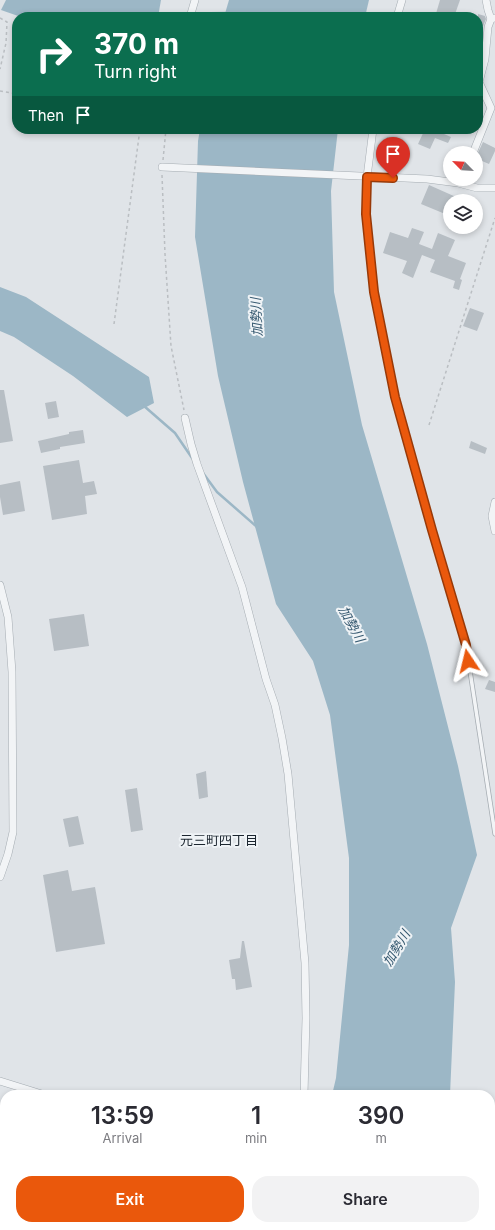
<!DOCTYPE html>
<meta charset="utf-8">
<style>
body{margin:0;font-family:Inter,"Noto Sans JP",sans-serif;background:#f2f2f3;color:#2b2b33;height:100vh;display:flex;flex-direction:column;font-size:15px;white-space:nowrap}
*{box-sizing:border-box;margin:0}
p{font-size:13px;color:#7c7c81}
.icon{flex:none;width:22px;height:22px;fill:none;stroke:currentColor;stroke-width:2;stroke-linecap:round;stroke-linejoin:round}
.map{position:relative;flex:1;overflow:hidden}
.details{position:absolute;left:0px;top:1090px;width:495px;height:140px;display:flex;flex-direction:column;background:#fff;border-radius:16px 16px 0 0;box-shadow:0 2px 6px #0003}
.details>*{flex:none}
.top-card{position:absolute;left:12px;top:12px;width:471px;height:122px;border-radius:16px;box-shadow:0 2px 6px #0003;background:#0b6e4f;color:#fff;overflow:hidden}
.needle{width:26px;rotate:294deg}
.tools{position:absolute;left:443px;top:146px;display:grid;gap:8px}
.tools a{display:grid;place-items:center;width:40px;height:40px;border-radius:50%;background:#fff;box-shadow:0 2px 6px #0003;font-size:20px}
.pin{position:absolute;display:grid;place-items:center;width:34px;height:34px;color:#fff;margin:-41px -17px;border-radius:50% 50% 50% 0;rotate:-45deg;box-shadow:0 0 4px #0007}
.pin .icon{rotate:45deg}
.me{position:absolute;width:44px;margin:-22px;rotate:350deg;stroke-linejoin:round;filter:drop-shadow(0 0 3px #0008)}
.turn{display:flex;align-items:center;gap:14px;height:84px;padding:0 16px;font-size:18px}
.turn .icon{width:52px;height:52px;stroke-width:2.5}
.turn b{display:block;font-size:28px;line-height:34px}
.then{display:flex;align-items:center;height:38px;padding:0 16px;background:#0003;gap:8px;font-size:15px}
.eta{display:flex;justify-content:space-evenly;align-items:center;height:68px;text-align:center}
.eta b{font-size:24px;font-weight:600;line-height:28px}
.button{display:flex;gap:8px;margin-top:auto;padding:8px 16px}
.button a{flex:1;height:46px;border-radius:16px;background:#ea580c;color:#fff;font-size:16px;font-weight:600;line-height:46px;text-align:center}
.button a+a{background:#f2f2f3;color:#2b2b33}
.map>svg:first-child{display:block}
</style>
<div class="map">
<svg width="495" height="1230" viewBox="0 0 495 1230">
<rect width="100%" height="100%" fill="#e0e4e8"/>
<g fill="#9cb7c6">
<polygon points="6,0 161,0 158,17 21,17 1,10"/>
<polygon points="229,0 369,0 365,17 224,17"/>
<polygon points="200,129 338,129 331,191 334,292 362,425 427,644 458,766 477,855 451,928 455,982 450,1095 332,1095 336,1078 349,945 349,858 330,715 313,661 276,604 243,482 218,376 195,237 198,141"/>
<polygon points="0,287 26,297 149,377 154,403 127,417 73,376 14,337 0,331"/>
<rect x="317" y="1225" width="152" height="5"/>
</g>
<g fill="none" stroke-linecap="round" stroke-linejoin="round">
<g stroke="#9cb7c6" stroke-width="2.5">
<polyline points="157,14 228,13"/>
<polyline points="144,406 175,433 192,458"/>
<polyline points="203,473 217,492 257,527"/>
<polyline points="254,1230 257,1225"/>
</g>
</g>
<g fill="#b7bec4">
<polygon points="440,0 460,0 454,17 435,17"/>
<polygon points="478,14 485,16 486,19 483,26 478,24"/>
<polygon points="425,129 446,129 444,134 451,137 448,143 435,138 430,149 418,144"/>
<polygon points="387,137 400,142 393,158 381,153"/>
<polygon points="483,142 495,148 495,151 489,164 482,161 476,175 476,157"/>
<polygon points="429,185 465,201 450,201 450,216 421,204"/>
<polygon points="412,228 424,232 419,244 432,249 438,233 455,240 448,256 466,263 460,279 462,280 459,290 453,288 455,281 430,272 435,260 422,255 413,278 402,273 407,261 383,253 390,232 408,238"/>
<polygon points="470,308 484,313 477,331 463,326"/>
<polygon points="0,390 4,390 13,441 0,443"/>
<polygon points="56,401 59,417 48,419 45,403"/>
<polygon points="83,430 85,443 60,447 60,449 41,453 38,441 69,434 69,432"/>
<polygon points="471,441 487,448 485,454 469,448"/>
<polygon points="79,460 83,483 94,481 97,494 85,496 87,514 52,520 43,466"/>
<polygon points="20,481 25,511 3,515 0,497 0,485"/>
<polygon points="84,614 89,646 54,651 49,619"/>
<polygon points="489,680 495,682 495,692 485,689"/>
<polygon points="206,771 208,797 199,799 196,774"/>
<polygon points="137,788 143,830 131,832 125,790"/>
<polygon points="78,816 84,844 69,847 63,819"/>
<polygon points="68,870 72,891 95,887 105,944 56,952 43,875"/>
<polygon points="242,941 244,941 252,987 236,990 235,979 232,979 229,960 240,958"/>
</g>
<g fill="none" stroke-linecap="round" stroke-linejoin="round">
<defs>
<polyline id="lane" points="367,177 367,214 374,292 395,397 432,530 466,645 495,834"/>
<g id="street">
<polyline points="486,0 488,10 491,19"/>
<polyline points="190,17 195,0"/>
<polyline points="397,17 402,0"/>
<polyline points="473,153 491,108 479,82 485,59 488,27 491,19 495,18"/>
<polyline points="162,167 427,179 458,183 477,188 495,188"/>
<polyline points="367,177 373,129"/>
<polyline points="185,418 191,444 197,464 242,587 266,679 275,705 282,738 288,774 305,963 306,1018 304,1095"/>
<polyline points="495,502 492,516 495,531"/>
<polyline points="0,585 8,617 12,672 13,832 8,854 0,877"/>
<polyline points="0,1081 45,1095"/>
<polyline points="230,1225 238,1230"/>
<polyline points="57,1230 61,1225"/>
<polyline points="181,1230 182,1225"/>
<polyline points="295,1230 296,1225"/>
</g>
</defs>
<use href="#lane" stroke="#a5acb2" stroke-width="5"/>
<use href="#street" stroke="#a5acb2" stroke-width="8"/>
<g stroke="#babec2" stroke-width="1.5" stroke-dasharray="3 3" stroke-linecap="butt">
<polyline points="0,18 7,22 6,43 0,69"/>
<polyline points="0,91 17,94"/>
<polyline points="163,160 166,129"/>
<polyline points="162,175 165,254 171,346 184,410"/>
<polyline points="114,324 140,129"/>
<polyline points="429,425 495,218"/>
</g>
<use href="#lane" stroke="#f2f4f6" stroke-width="3.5"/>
<use href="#street" stroke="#f2f4f6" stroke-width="7"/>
</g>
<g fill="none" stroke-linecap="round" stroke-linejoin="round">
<defs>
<polyline id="route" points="393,178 367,177 366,214 374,292 395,397 432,530 466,645 468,661"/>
</defs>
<use href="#route" stroke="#983908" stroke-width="10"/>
<use href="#route" stroke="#ea580c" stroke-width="7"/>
</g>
<g text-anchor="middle" stroke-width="4" stroke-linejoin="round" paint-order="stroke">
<g font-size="13" font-style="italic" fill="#365970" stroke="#eff3f6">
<text transform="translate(256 317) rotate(-93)" y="5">加勢川</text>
<text transform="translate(352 624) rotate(61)" y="5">加勢川</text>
<text transform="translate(396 948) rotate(-59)" y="5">加勢川</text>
</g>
<g font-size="13" fill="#1b252f" stroke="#eff3f6">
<text x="219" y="845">元三町四丁目</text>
</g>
</g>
</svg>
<div class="tools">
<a><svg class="needle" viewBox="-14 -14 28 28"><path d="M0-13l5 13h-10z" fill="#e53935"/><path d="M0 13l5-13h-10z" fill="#7c7c81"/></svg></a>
<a><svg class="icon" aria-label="layers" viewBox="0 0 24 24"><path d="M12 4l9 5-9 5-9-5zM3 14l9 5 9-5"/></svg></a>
</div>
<div class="pin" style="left:393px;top:178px;background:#d93025"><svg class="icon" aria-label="arrive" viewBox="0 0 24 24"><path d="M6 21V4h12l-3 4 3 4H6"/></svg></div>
<svg class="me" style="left:468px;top:661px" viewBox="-20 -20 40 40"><path d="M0-17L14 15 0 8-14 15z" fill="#ea580c" stroke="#fff" stroke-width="4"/></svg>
<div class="top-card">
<div class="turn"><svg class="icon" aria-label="right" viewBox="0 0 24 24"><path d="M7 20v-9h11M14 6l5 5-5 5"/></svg><div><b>370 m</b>Turn right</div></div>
<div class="then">Then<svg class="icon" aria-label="arrive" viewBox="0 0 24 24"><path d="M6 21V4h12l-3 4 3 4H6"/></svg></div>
</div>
<section class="details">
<div class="eta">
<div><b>13:59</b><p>Arrival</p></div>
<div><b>1</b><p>min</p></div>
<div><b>390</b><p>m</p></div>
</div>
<div class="button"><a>Exit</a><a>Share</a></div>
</section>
</div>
